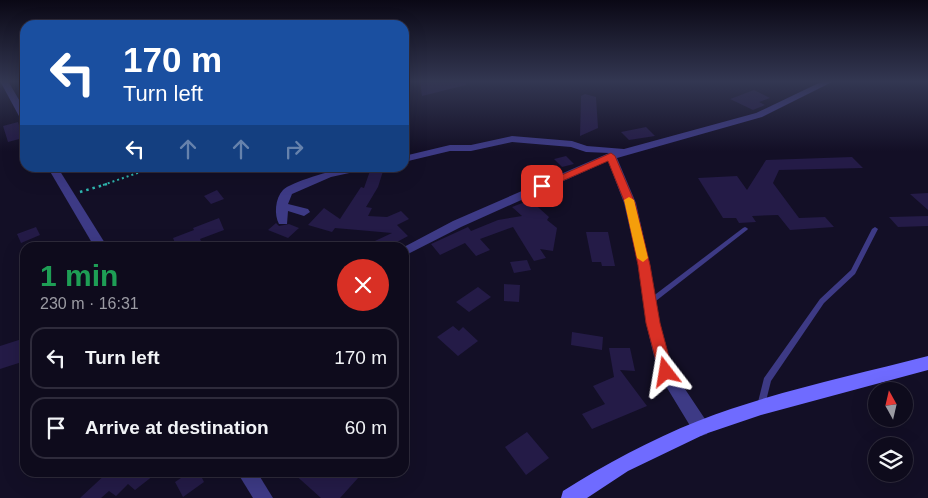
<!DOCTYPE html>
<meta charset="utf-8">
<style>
body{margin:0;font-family:Helvetica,sans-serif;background:#171425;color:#f1f3f6;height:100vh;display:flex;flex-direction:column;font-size:19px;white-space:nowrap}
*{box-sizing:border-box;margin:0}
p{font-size:16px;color:#9b9ba3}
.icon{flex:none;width:28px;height:28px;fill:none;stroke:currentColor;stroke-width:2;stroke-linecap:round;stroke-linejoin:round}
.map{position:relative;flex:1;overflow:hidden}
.details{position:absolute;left:20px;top:242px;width:389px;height:235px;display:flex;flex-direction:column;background:#0e0b1c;border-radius:15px;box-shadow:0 5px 20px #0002,0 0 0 1px #2e2b3b}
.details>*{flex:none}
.banner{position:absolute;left:20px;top:20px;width:389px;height:152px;border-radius:15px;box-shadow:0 5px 20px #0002,0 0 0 1px #2e2b3b;background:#1a4fa0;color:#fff;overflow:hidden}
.needle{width:32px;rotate:352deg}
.controls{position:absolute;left:868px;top:382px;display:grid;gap:10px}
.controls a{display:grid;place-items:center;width:45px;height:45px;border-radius:50%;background:#0e0b1c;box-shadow:0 5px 20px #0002,0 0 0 1px #2e2b3b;font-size:25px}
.pin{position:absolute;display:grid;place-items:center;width:42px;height:42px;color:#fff;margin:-21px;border-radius:10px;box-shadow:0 2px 8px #0006}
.me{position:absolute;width:55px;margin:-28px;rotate:346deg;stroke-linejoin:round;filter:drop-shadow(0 0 4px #0008)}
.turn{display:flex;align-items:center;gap:18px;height:105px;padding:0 20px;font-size:22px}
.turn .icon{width:65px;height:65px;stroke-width:2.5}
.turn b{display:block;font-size:35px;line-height:42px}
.lanes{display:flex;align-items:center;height:48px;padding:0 20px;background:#0003;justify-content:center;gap:25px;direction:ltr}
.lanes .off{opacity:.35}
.round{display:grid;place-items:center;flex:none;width:52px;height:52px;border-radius:26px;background:#171425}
.overview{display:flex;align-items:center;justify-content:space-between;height:85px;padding:0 20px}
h1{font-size:30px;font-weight:700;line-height:38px;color:#1e9e55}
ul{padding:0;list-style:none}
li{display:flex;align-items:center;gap:15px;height:62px;margin:0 10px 8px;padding:0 10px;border:2px solid #2e2b3b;border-radius:15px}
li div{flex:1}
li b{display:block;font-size:19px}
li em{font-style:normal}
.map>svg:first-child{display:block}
</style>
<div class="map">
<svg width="928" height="498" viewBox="0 0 928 498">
<rect width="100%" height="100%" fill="#130f26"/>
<g fill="#241b47">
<polygon points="420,81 466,81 466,85 422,96"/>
<polygon points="754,90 770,98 759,102 765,105 753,110 730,99"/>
<polygon points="585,94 596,97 598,128 580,136 581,96"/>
<polygon points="18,122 23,138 8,142 3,126"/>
<polygon points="646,127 655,136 629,140 621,132"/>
<polygon points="566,156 574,164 562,167 554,159"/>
<polygon points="852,157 863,168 779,170 773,183 799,218 825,217 834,227 790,230 778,215 752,216 756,222 739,223 736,218 723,218 698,178 737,176 747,190 766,160"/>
<polygon points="371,168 384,168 378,187 366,207 372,208 368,216 387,217 401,211 409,219 397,225 408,236 386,248 360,248 392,233 335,228 332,232 308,225 324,208 340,219 361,187 364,188"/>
<polygon points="217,190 224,199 211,204 204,196"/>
<polygon points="928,193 928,210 910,194"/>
<polygon points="530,200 549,217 547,220 557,228 553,251 540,249 546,258 534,261 513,227 480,239 490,250 476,256 465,243 440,255 431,244 468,227 471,231 498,220 522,216 512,207"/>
<polygon points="928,216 928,226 898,227 889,217"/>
<polygon points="219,218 224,230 200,239 203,245 196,248 177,248 173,238 194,230 193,228"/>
<polygon points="276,223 279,226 289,224 299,228 288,238 268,230"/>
<polygon points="36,227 40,235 21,243 17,234"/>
<polygon points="586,232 608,232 615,266 602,266 601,262 592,262"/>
<polygon points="527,260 531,270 514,273 510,262"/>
<polygon points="504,284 520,285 519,302 504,301"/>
<polygon points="478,287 491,297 469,312 456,302"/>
<polygon points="453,326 459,331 463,327 478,341 458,356 437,337"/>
<polygon points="572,332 603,337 602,350 571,345"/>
<polygon points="25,338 25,361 0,369 0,346"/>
<polygon points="609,348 630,348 635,371 620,370 647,406 592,429 582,414 605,404 593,386 614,377"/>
<polygon points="527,432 549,458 526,475 505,447"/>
<polygon points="108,472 158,472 135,490 128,484 116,496 109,491 101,498 80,498"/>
<polygon points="190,472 199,472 204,482 183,497 175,482"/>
<polygon points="292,472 351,472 358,478 340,498 321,498"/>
</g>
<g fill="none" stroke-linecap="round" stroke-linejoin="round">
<polyline stroke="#2fb8b0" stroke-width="2" stroke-dasharray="2 3" stroke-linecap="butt" points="103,185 152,168"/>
<polyline stroke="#2fb8b0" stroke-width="2.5" stroke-dasharray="2.5 4" stroke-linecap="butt" points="80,192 107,184"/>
<g fill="#3d3a85" fill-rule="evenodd">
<polygon points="745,227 747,228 748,229 747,230 652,304 648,304 647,302 648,300 743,228"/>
<polygon points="875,227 878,229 855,274 824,303 771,381 764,409 761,410 758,409 757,406 764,378 820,299 851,270 872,229"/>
</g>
<g fill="#3d3a85" fill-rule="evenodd">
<polygon points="0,81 8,81 25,110 25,121 20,118"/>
<polygon points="823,81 834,81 762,117 617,158 636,203 650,265 660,323 673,371 707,422 710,428 707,434 701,436 695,434 658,373 646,323 638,265 624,203 608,161 461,227 404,256 402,248 453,221 609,153 586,152 571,147 512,142 471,151 450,151 404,162 404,156 450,145 471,145 512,136 572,141 587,146 624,149 756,113"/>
<polygon points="48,168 58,168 108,248 95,248"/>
<path d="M345,168H364L363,170L331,177L292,194L288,204L308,209L310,212L304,216L288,211L287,224H279C274,215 275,198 283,190C291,182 333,170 345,168Z"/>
<polygon points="237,472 257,472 273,498 253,498"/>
</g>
<path fill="#6f6bff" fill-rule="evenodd" d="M928,356V370L761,415L705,434L628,471L587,498H561L563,491C606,464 650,440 698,421C772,392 851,376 928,356Z"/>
</g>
<linearGradient id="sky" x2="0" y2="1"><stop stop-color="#0a0815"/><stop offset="0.54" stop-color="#333752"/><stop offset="1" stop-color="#333752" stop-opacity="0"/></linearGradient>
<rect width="928" height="151" fill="url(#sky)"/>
<polygon fill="#d93025" stroke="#8d1f18" points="611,153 615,156 635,203 650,265 660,323 673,372 671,377 666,379 661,377 659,372 646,323 638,265 625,203 608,161 546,188 542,189 537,186"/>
<polygon fill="#f59e0b" points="629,197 634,200 648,258 643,262 637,258 624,200"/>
</svg>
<div class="controls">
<a><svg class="needle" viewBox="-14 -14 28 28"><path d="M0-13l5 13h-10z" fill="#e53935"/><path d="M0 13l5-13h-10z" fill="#9b9ba3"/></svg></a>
<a><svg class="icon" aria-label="layers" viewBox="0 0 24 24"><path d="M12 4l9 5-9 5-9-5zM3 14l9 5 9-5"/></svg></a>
</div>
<div class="pin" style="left:542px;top:186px;background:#d93025"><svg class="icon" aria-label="arrive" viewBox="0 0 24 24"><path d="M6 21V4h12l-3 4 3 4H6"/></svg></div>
<svg class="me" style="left:666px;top:372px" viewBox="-20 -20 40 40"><path d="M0-17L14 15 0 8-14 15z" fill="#d93025" stroke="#fff" stroke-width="4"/></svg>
<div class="banner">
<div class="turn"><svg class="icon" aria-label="left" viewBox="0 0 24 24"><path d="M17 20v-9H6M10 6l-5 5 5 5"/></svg><div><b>170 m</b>Turn left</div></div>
<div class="lanes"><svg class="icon" aria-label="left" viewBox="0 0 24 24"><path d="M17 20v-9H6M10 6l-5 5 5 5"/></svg><svg class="icon off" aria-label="ahead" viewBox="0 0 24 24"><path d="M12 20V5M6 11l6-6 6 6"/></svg><svg class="icon off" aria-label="ahead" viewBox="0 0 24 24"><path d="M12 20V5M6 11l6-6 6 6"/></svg><svg class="icon off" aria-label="right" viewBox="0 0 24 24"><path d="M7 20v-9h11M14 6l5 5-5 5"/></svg></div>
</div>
<section class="details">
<div class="overview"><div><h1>1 min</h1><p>230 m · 16:31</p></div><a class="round" style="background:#d93025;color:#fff"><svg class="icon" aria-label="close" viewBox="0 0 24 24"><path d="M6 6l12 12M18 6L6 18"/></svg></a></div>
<ul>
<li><svg class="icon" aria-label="left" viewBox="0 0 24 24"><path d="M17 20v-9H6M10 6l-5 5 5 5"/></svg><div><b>Turn left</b></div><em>170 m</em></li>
<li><svg class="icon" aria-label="arrive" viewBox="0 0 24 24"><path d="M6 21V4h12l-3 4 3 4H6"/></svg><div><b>Arrive at destination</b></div><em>60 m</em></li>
</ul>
</section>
</div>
